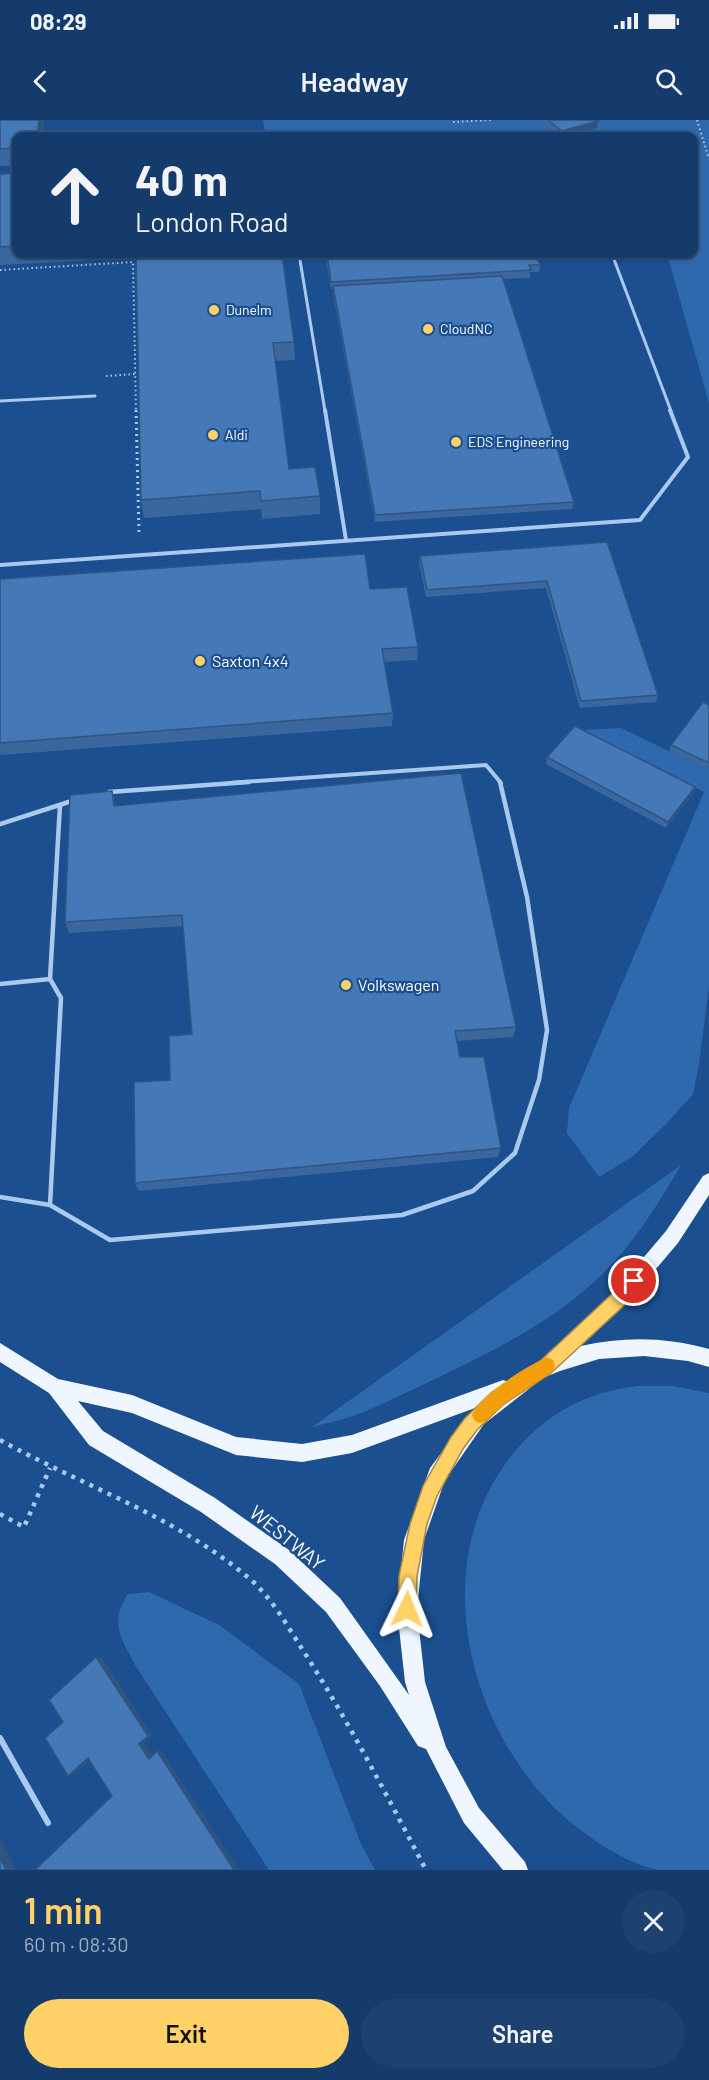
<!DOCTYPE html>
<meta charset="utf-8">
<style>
body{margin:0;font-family:Barlow,sans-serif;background:#1d4271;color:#f1f3f6;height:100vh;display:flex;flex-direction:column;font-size:22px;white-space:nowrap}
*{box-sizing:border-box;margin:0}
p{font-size:20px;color:#9dadc1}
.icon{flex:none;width:33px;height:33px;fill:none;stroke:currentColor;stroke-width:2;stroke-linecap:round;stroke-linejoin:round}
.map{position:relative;height:1750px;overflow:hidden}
.details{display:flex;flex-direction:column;background:#143b6b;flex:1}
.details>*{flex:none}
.hud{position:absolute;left:12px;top:12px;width:686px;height:126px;border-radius:12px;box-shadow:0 2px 4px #0004,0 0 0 2px #33557e;background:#143b6b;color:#f1f3f6;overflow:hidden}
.pin{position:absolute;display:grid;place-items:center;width:51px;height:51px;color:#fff;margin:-26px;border:3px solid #fff;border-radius:50%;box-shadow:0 2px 6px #0007}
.me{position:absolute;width:66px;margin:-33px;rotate:2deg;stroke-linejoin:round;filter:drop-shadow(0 0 4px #0008)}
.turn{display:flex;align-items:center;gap:21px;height:126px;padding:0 24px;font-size:27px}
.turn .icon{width:78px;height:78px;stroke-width:2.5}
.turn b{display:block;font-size:42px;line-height:51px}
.round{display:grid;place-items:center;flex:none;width:63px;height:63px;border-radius:32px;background:#1d4271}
.summary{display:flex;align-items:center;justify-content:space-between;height:102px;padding:0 24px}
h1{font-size:36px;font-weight:600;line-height:45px;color:#ffd166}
.cta{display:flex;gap:12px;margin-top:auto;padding:12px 24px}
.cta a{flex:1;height:69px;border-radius:36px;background:#ffd166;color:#111;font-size:24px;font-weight:600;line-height:69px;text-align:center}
.cta a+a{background:#1d4271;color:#f1f3f6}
.status{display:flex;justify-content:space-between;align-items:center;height:42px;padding:0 30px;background:#143b6b;direction:ltr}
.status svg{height:16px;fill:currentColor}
header{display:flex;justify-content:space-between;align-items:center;height:78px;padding:0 24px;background:#143b6b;font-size:27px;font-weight:600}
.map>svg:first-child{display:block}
</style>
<div class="status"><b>08:29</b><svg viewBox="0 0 49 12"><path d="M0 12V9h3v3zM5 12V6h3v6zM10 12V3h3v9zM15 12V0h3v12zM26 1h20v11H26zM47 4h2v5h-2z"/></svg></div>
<header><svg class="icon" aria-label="back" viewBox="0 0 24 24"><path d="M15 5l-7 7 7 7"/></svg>Headway<svg class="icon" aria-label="search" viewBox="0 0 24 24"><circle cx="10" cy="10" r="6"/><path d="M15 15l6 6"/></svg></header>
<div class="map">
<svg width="709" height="1750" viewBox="0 0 709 1750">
<rect width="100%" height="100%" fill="#1b4f8f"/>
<g fill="#2e69ad">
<polygon points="263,0 709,0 709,283 667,134 693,134 693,16 266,16"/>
<polygon points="621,608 706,649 709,646 709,866 699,944 693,974 666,1004 632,1037 599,1057 567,1013 569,988 704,672 582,610"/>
<path d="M681,1045C657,1086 630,1130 594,1162C549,1203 494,1231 439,1257C412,1270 384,1284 356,1295C342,1300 327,1303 312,1307Z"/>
<path d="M638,1266H673L709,1273V1750C693,1750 675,1750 659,1750C628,1744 599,1724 575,1706C468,1620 421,1440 517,1329C548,1292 590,1271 638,1266Z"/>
<path d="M149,1472L219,1505L299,1564L361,1724L375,1750H269L135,1545C121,1518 109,1502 128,1474Z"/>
</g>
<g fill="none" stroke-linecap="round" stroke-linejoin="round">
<g stroke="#a9c9ee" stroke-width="2" stroke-dasharray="1.5 3" stroke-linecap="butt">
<polyline points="697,0 709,39"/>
<polyline points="453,2 491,0"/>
<polyline points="0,150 133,142 136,291"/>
<polyline points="106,256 136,254"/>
</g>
<polyline stroke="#a9c9ee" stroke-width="3" stroke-dasharray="2 4" stroke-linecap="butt" points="136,290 139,413"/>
<g stroke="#a9c9ee" stroke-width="4.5" stroke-dasharray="4 6" stroke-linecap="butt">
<path d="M0,1320C83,1366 177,1397 250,1459C272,1478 288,1507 304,1532C349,1602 387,1676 426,1750"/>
<polyline points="0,1394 24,1407 50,1348"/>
</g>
<g stroke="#a9c9ee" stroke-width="3">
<polyline points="299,134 325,291"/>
<polyline points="612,134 671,291"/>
<polyline points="0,281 95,276"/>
</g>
<g stroke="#a9c9ee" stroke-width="4">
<polyline points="325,290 346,420"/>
<polyline points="0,445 640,400 688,337 670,290"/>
<polyline points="229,663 486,645 501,663"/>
</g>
<g stroke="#a9c9ee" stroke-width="4.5">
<polyline points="109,672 249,662"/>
<polyline points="0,704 75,680"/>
<polyline points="50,859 61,878 50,1085"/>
<polyline points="0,864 50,859 60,685"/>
<polyline points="0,1077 50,1085 110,1120 402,1095 473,1071 515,1033 539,960 547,910 527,777 500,662"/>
</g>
<polyline stroke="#a9c9ee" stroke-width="6" points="0,1618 48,1703"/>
<path fill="#f0f6ff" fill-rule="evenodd" d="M709,1053V1075L678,1123L628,1182L581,1226C625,1216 666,1217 709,1229V1247L688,1241L644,1236L599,1239L560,1251L543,1258L484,1304L445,1360L424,1420L417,1490L425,1562L446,1627L479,1688L525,1742L528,1750H503L464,1703L426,1629L418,1626L380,1566L326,1492L275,1444L201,1392L89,1325L49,1273L0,1242V1223L58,1259L132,1275L236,1317L302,1324L352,1315L503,1260L509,1262L531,1246L544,1239L547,1234L616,1170L666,1111L703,1056ZM78,1281L132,1293L236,1335L302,1342L352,1333L475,1288L430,1348L404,1420L397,1490L405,1562L409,1575L340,1478L289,1430L215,1378L103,1311Z"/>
</g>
<g fill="#3a679d">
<polygon points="0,0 43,0 44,3 16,16 16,46 0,46"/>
<polygon points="538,0 597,0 598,1 597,8 565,16 560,16"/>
<polygon points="16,53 16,134 282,134 294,222 295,240 275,241 289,349 320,376 320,394 262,399 261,389 144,398 141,380 136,138 0,145 0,54"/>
<polygon points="325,134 536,134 540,145 539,152 530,152 530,158 503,159 574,382 572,389 375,402 333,173 333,169 331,169"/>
<polygon points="607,422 658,575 656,582 580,588 546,468 426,477 419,443 420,436"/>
<polygon points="0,459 370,469 418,527 417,540 384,542 393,593 392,606 0,635"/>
<polygon points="709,585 709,646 707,650 669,631 671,625"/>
<polygon points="547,637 693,674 666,708 546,644"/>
<polygon points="116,683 116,686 516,907 513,917 457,921 460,937 501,1028 498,1037 139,1071 135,1063 170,960 192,914 183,806 69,813 65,802"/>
</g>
<g fill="#305480">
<polygon points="39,0 43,0 44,3 43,16 37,16"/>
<polygon points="598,1 597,8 565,16 561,16 562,11"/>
<polygon points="695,667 693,674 666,708 668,702"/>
<polygon points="112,671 116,683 117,698 114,686"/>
<polygon points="96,1537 102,1537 152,1615 144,1623 154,1638 149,1639 139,1624"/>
<polygon points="161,1630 239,1750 234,1750 157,1631"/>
<polygon points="94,1637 74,1654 68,1656 88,1638"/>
<polygon points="0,1717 16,1750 6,1750 0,1737"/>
</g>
<g fill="#4478b7" stroke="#305480" stroke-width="1.5">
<polygon points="0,0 39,0 37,16 16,16 16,28 0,29"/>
<polygon points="548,0 597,0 598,1 562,11"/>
<polygon points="16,53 16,126 0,127 0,54"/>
<polygon points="136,134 282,134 294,222 273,223 289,349 315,347 320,376 261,381 260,371 141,380"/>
<polygon points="327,134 536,134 540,145 529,145 531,150 331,162"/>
<polygon points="502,156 574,382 375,395 333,166"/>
<polygon points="607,422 658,575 581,581 547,461 427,470 420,436"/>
<polygon points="365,434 370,469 407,467 418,527 382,529 393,593 0,623 0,459"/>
<polygon points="703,582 709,585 709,643 671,625"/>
<polygon points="575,606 695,667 668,702 547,637"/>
<polygon points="461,653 516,907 455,911 460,937 484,937 501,1028 135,1063 134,962 170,960 169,916 192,914 182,795 65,802 70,675 112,671 114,686"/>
<polygon points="96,1537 148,1616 139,1624 149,1639 157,1631 234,1750 35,1750 112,1676 88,1638 68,1656 45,1618 63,1602 49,1580"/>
<polygon points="0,1737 6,1750 0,1750"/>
</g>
<polygon fill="#ffd166" stroke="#a68842" stroke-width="1.5" points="634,1154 640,1156 642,1161 628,1182 550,1254 504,1284 477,1310 463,1329 437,1376 427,1404 417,1456 416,1489 413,1495 407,1498 401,1495 398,1489 399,1456 410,1404 423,1366 451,1317 465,1298 492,1272 538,1243 616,1170 629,1156"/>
<path fill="#f59e0b" d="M547,1237L553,1240L555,1246L553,1251L504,1284L486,1301L480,1303L475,1301L472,1295C480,1275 527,1246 547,1237Z"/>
<g fill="#ffd166" stroke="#1b4f8f" stroke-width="2">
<circle cx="214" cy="190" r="6"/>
<circle cx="428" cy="209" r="6"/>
<circle cx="213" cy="315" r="6"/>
<circle cx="456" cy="322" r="6"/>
<circle cx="200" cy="541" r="6"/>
<circle cx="346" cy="865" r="6"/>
</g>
<g text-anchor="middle" stroke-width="4.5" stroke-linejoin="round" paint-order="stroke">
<g font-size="14" fill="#fff" stroke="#1b4f8f" text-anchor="start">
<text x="226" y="195">Dunelm</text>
<text x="440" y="214">CloudNC</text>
<text x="225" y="320">Aldi</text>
<text x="468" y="327">EDS Engineering</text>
</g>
<g font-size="16" fill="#fff" stroke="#1b4f8f" text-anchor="start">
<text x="212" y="547">Saxton 4x4</text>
<text x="358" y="871">Volkswagen</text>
</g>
<g font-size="20" fill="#fff" stroke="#1b4f8f">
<text transform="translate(287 1418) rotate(39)" y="7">WESTWAY</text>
</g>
</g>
</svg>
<div class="pin" style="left:634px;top:1161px;background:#d93025"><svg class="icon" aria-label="arrive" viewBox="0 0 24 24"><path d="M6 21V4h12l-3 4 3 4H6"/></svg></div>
<svg class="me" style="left:407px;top:1489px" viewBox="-20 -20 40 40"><path d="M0-17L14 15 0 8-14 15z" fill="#ffd166" stroke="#fff" stroke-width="4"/></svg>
<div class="hud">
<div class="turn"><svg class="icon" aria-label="ahead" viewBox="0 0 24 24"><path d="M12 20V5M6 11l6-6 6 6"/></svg><div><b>40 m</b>London Road</div></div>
</div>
</div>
<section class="details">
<div class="summary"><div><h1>1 min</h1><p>60 m · 08:30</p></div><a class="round"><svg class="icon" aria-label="close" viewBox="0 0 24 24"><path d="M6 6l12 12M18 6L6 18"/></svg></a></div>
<div class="cta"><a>Exit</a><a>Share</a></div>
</section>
